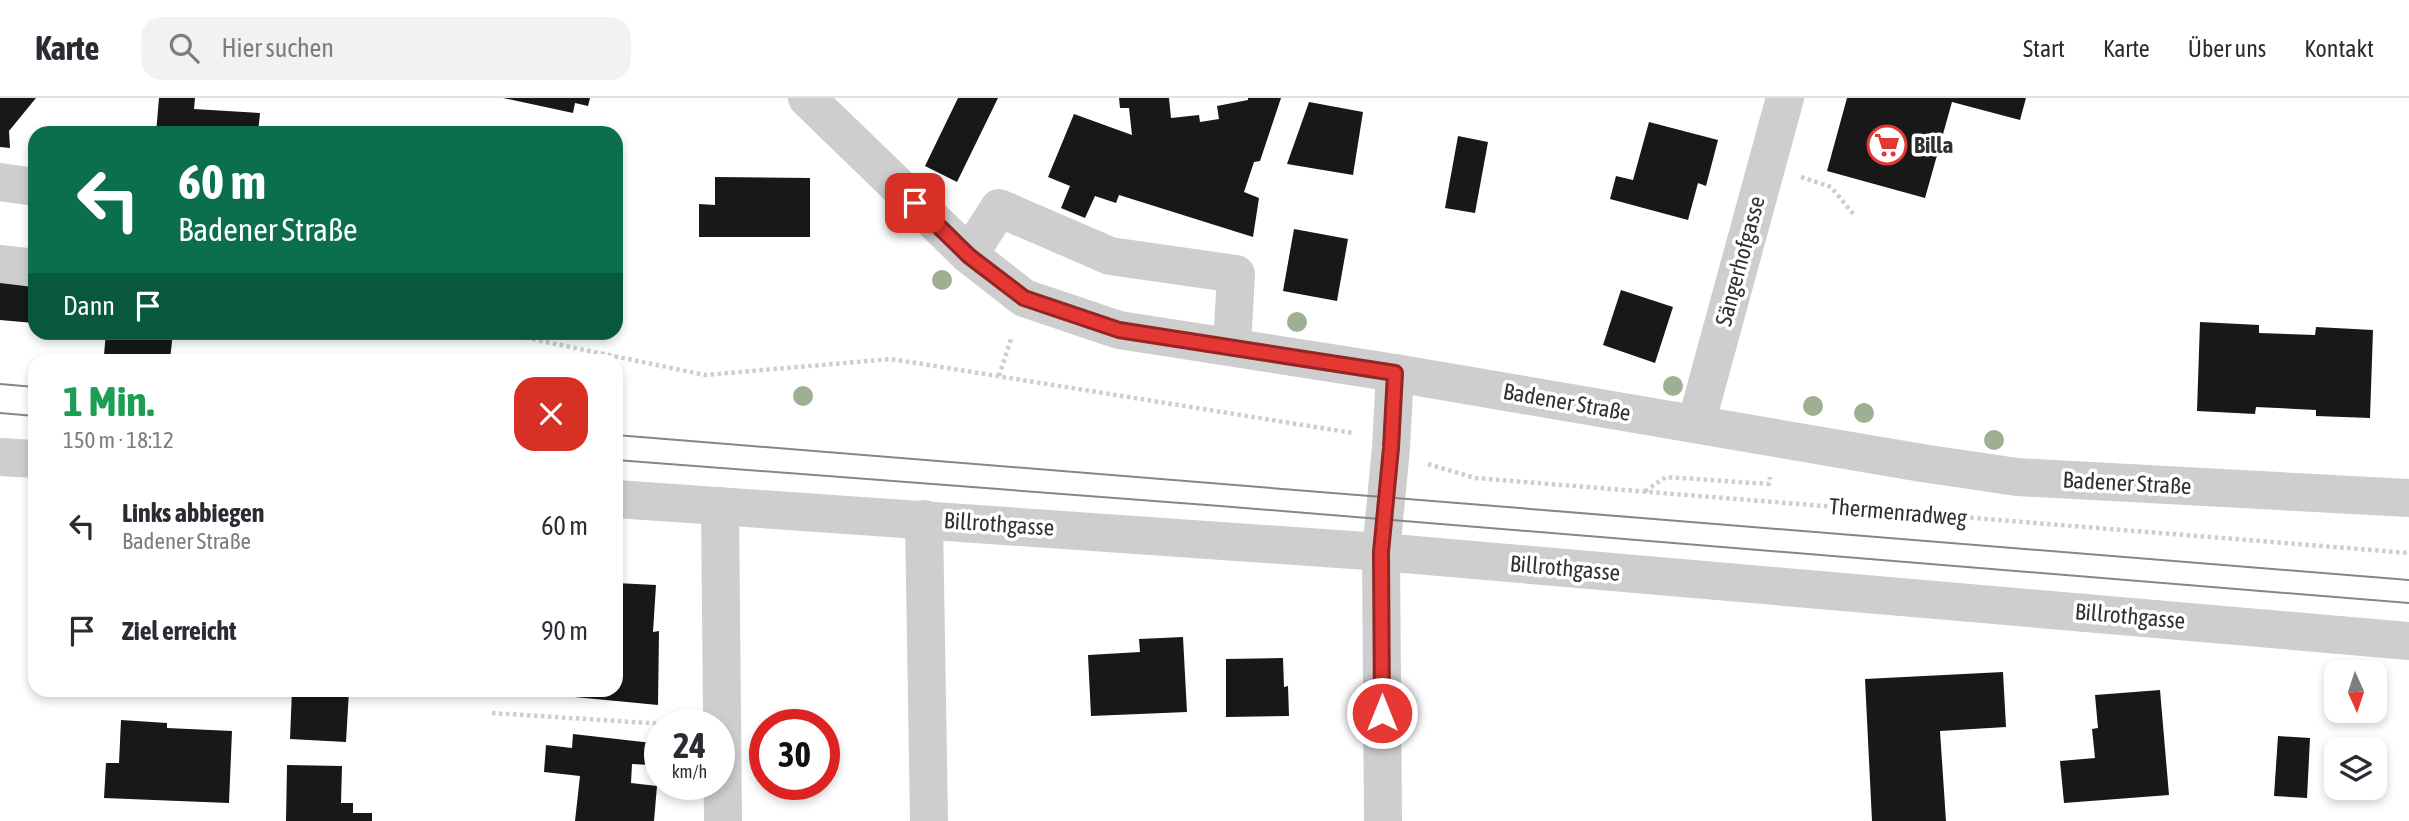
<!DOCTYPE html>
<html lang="de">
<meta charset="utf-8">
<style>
body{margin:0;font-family:"Asap Condensed",sans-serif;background:#f2f2f3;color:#2b2b33;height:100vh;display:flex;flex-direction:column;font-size:26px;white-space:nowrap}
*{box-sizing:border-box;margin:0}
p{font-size:23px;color:#7c7c81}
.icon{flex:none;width:38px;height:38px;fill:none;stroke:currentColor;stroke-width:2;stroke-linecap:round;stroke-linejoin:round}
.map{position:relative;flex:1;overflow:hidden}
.details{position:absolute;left:28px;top:256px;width:595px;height:343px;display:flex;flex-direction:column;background:#fff;border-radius:21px;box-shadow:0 4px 10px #0003}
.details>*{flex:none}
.hud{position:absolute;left:28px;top:28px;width:595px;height:214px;border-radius:21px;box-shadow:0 4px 10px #0003;background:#0b6e4f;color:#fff;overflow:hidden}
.needle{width:46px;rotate:177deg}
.fabs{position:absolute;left:2324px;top:562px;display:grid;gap:14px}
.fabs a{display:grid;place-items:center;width:63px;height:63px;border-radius:14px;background:#fff;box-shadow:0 4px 10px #0003;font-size:35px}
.speed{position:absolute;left:644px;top:611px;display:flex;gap:14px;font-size:35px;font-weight:700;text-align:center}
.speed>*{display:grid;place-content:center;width:91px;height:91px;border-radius:50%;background:#fff;box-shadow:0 4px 10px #0003;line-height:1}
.speed small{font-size:18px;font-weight:400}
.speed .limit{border:10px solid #d22;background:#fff;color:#111}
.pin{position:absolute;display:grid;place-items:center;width:60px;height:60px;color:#fff;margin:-30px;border-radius:14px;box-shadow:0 4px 10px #0006}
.me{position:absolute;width:77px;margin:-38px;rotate:0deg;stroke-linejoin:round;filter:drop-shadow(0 0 5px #0008)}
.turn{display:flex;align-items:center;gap:24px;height:147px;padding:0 35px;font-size:32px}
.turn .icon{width:91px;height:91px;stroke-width:2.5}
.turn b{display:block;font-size:49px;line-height:60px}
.then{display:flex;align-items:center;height:66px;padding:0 35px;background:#0003;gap:14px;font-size:26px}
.round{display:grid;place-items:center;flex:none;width:74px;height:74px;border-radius:21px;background:#f2f2f3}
.overview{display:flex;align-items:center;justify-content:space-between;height:119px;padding:0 35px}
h1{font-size:42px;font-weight:700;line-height:52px;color:#1e9e55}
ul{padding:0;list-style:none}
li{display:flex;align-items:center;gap:21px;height:105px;padding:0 35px}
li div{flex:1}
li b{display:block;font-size:26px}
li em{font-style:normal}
header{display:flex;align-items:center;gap:42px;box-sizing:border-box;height:98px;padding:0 35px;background:#fff;border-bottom:2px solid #e1e1e2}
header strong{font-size:33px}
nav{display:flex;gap:38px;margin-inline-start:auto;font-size:24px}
.search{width:490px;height:63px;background:#f2f2f3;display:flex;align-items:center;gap:18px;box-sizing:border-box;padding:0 24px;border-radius:21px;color:#7c7c81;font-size:26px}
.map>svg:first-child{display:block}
</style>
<header>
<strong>Karte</strong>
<div class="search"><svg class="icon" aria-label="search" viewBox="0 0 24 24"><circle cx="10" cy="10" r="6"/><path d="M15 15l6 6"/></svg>Hier suchen</div>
<nav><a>Start</a><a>Karte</a><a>Über uns</a><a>Kontakt</a></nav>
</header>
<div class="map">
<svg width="2409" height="723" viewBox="0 0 2409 723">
<rect width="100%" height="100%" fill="#fff"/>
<g fill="#181818">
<polygon points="0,0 36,0 9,33 10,50 0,49"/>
<polygon points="159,0 195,0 194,11 260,15 258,35 156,35"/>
<polygon points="503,0 590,0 588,8 575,5 573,15"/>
<polygon points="958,0 998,0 957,84 925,68"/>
<polygon points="1119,0 1169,0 1171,20 1199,17 1200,24 1219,21 1217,8 1248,2 1248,0 1281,0 1260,63 1254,64 1244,94 1259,100 1253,139 1119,97 1116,105 1095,98 1085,120 1061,110 1070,88 1048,79 1074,16 1132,37 1129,10 1120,10"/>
<polygon points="1847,0 2026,0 2020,22 1952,4 1925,100 1827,73"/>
<polygon points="1309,4 1363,14 1353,77 1287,66"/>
<polygon points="1649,24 1718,42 1706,88 1698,85 1688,122 1610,101 1616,78 1633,82"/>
<polygon points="1458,38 1488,44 1475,115 1445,110"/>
<polygon points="715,79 810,80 810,139 699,139 699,106 715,107"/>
<polygon points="1294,131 1348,141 1337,203 1283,193"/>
<polygon points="0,176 35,179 34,225 0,222"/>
<polygon points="1621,192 1673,209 1655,265 1603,247"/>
<polygon points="2200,224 2259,227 2259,235 2315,237 2316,229 2373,232 2370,320 2316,318 2316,312 2256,309 2255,316 2197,313"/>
<polygon points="106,234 173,234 170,262 104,257"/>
<polygon points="616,485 656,487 653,534 659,533 658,607 512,593 512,592 616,592"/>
<polygon points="1183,539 1187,614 1091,618 1088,557 1140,554 1139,541"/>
<polygon points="1283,560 1284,589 1288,588 1289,618 1226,619 1226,561"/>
<polygon points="2003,574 2006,629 1940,633 1946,723 1872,723 1865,581"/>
<polygon points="292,592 349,592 346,644 290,641"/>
<polygon points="2160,592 2169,697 2064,705 2060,663 2095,660 2092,631 2098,630 2095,597"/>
<polygon points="121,622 167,625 167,630 232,633 229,705 104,700 106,665 119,665"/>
<polygon points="573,636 652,645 650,667 632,666 631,685 657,688 654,723 575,723 580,678 544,674 546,647 572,650"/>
<polygon points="2278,638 2310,640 2307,700 2274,698"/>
<polygon points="287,667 342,668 341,705 353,705 353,715 372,715 372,723 286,723"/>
</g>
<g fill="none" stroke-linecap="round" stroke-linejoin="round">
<g stroke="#cecece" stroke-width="4.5" stroke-dasharray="3.5 3.5" stroke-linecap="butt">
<polyline points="1801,79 1831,89 1855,118"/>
<polyline points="498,234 705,277 891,261 1353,335"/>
<polyline points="999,278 1012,238"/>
<polyline points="1428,366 1475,380 2409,455"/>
<polyline points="1645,393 1666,379 1769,386 1770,379"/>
<polyline points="492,615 664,626"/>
</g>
<g stroke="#cecece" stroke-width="38">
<polyline points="807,0 969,157 1024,200 1119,232 1395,275 1922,365 2017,379 2409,400"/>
<polyline points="0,84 35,89"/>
<polyline points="969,157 999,110 1110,158 1236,176 1232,249"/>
<polyline points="0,166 35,170"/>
<polyline points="1696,326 1785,0"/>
<polyline points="0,359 35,361"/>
<polyline points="616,401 1381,454 2409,543"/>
<polyline points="720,408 723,723"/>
<polyline points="924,421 929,723"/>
<polyline points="1383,723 1381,454 1391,350 1395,275"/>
</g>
<g stroke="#868686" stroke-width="2">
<polyline points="0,286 35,289"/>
<polyline points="0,315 35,318"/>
<polyline points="616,337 2409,482"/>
<polyline points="616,362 1220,408 2409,505"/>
</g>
</g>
<g fill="#9eaf94">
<circle cx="942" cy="182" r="10"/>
<circle cx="1297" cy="224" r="10"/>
<circle cx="1673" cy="288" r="10"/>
<circle cx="803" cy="298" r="10"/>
<circle cx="1813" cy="308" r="10"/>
<circle cx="1864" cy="315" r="10"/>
<circle cx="1994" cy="342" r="10"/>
</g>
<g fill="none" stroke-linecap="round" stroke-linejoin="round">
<defs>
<polyline id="route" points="915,105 969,158 1024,200 1119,232 1395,275 1391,350 1381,454 1382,615"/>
</defs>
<use href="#route" stroke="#952422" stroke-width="18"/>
<use href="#route" stroke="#e53835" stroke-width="12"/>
</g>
<defs>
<symbol id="supermarket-ring" viewBox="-11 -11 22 22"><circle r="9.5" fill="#fff" stroke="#e53835" stroke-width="1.5"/><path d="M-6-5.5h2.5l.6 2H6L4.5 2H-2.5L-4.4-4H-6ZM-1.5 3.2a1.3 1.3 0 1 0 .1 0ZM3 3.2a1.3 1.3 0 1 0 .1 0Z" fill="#e53835"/></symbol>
</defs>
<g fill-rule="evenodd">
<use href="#supermarket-ring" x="1865" y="25" width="44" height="44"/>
</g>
<g text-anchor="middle" stroke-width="7" stroke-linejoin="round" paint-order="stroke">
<g font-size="23" font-weight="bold" fill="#313131" stroke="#fff" text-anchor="start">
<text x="1914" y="55">Billa</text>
</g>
<g font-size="23" fill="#313131" stroke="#fff">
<text transform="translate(1740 163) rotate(-75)" y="8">Sängerhofgasse</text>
<text transform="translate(1567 304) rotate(10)" y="8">Badener Straße</text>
<text transform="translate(2127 385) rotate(3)" y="8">Badener Straße</text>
<text transform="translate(1898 414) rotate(5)" y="8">Thermenradweg</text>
<text transform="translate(999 426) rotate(4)" y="8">Billrothgasse</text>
<text transform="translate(1565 470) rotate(5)" y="8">Billrothgasse</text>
<text transform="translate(2130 518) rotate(5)" y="8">Billrothgasse</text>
</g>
</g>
</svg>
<div class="fabs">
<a><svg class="needle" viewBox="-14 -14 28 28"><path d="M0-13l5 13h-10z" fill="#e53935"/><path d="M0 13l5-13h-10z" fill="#7c7c81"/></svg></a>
<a><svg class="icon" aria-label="layers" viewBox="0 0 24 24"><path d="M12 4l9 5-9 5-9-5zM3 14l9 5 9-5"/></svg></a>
</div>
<div class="speed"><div>24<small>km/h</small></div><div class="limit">30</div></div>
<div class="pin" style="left:915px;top:105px;background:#d93025"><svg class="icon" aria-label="arrive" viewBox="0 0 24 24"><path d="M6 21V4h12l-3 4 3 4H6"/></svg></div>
<svg class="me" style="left:1382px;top:615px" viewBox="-20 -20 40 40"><circle r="17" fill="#e53835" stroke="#fff" stroke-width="3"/><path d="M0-11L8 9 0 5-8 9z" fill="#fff"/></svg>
<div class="hud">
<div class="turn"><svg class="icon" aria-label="left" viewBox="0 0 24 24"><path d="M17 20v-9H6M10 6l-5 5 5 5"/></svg><div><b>60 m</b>Badener Straße</div></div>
<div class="then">Dann<svg class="icon" aria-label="arrive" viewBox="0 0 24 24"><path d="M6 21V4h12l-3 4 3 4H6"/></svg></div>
</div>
<section class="details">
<div class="overview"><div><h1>1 Min.</h1><p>150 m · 18:12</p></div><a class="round" style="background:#d93025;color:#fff"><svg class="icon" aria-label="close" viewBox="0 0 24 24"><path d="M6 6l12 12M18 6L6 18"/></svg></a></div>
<ul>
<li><svg class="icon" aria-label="left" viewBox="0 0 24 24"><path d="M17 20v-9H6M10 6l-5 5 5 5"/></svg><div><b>Links abbiegen</b><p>Badener Straße</p></div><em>60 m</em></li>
<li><svg class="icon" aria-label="arrive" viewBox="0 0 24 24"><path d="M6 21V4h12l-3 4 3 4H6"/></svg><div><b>Ziel erreicht</b></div><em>90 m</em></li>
</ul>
</section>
</div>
